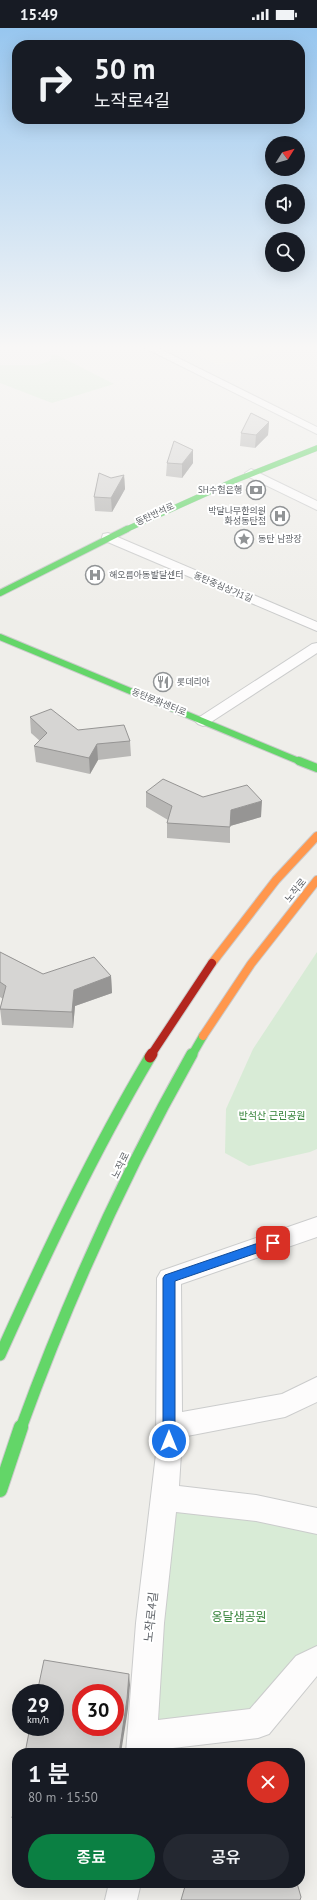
<!DOCTYPE html>
<html lang="ko">
<meta charset="utf-8">
<style>
body{margin:0;font-family:"PT Sans","Noto Sans KR",sans-serif;background:#242831;color:#f1f3f6;height:100vh;display:flex;flex-direction:column;font-size:15px;white-space:nowrap}
*{box-sizing:border-box;margin:0}
p{font-size:13px;color:#9ea1a6}
.icon{flex:none;width:22px;height:22px;fill:none;stroke:currentColor;stroke-width:2;stroke-linecap:round;stroke-linejoin:round}
.map{position:relative;flex:1;overflow:hidden}
.panel{position:absolute;left:12px;top:1720px;width:293px;height:140px;display:flex;flex-direction:column;background:#171b24;border-radius:16px;box-shadow:0 4px 16px #0002}
.panel>*{flex:none}
.banner{position:absolute;left:12px;top:12px;width:293px;height:84px;border-radius:16px;box-shadow:0 4px 16px #0002;background:#171b24;color:#f1f3f6;overflow:hidden}
.needle{width:26px;rotate:53deg}
.buttons{position:absolute;left:265px;top:108px;display:grid;gap:8px}
.buttons a{display:grid;place-items:center;width:40px;height:40px;border-radius:50%;background:#171b24;box-shadow:0 4px 16px #0002;font-size:20px}
.speed{position:absolute;left:12px;top:1656px;display:flex;gap:8px;font-size:20px;font-weight:700;text-align:center}
.speed>*{display:grid;place-content:center;width:52px;height:52px;border-radius:50%;background:#171b24;box-shadow:0 4px 16px #0002;line-height:1}
.speed small{font-size:10px;font-weight:400}
.speed .limit{border:6px solid #d22;background:#fff;color:#111}
.pin{position:absolute;display:grid;place-items:center;width:34px;height:34px;color:#fff;margin:-17px;border-radius:8px;box-shadow:0 2px 6px #0006}
.me{position:absolute;width:44px;margin:-22px;rotate:0deg;stroke-linejoin:round;filter:drop-shadow(0 0 3px #0008)}
.turn{display:flex;align-items:center;gap:14px;height:84px;padding:0 16px;font-size:18px}
.turn .icon{width:52px;height:52px;stroke-width:2.5}
.turn b{display:block;font-size:28px;line-height:34px}
.round{display:grid;place-items:center;flex:none;width:42px;height:42px;border-radius:21px;background:#242831}
.headline{display:flex;align-items:center;justify-content:space-between;height:68px;padding:0 16px}
h1{font-size:24px;font-weight:600;line-height:30px}
.cta{display:flex;gap:8px;margin-top:auto;padding:8px 16px}
.cta a{flex:1;height:46px;border-radius:24px;background:#0b8043;color:#fff;font-size:16px;font-weight:600;line-height:46px;text-align:center}
.cta a+a{background:#242831;color:#f1f3f6}
.status{display:flex;justify-content:space-between;align-items:center;height:28px;padding:0 20px;background:#171b24;direction:ltr}
.status svg{height:11px;fill:currentColor}
.map>svg:first-child{display:block}
</style>
<div class="status"><b>15:49</b><svg viewBox="0 0 49 12"><path d="M0 12V9h3v3zM5 12V6h3v6zM10 12V3h3v9zM15 12V0h3v12zM26 1h20v11H26zM47 4h2v5h-2z"/></svg></div>
<div class="map">
<svg width="317" height="1872" viewBox="0 0 317 1872">
<rect width="100%" height="100%" fill="#efeeea"/>
<polygon fill="#f7f3e4" points="180,318 301,318 218,337"/>
<g fill="#d8ebd6">
<polygon points="52,326 59,328 114,356 52,375 0,355 0,337 37,337 50,333"/>
<polygon points="317,924 317,1121 310,1124 249,1138 225,1125 226,1081 253,1021"/>
<polygon points="171,1474 317,1497 317,1628 260,1688 150,1700"/>
</g>
<g fill="none" stroke-linecap="round" stroke-linejoin="round">
<defs>
<g id="street">
<polygon points="141,318 154,318 317,399 317,406"/>
<polygon points="251,441 317,473 317,482 247,448 245,445"/>
<polygon points="108,505 317,594 317,603 103,512 102,509 103,506"/>
<polygon points="317,615 317,625 208,696 203,698 198,696 195,693 198,690 312,616"/>
<polygon points="317,1189 317,1209 181,1256 182,1384 282,1366 317,1349 317,1374 285,1389 182,1409 179,1458 256,1467 317,1480 317,1506 256,1493 176,1484 164,1595 158,1692 250,1681 296,1628 317,1618 317,1648 269,1706 258,1710 156,1722 156,1725 126,1725 136,1595 156,1426 157,1250 161,1243"/>
<polygon points="109,1855 141,1855 137,1872 105,1872"/>
</g>
<polyline id="fast-far4" points="125,502 236,452 317,420"/>
<g id="fast-far3">
<polyline points="0,565 127,501"/>
<polyline points="0,609 301,734"/>
</g>
<g id="fast-far2">
<polyline points="299,733 317,740"/>
<polyline points="192,1027 203,1008"/>
</g>
<g id="fast-far1">
<path d="M0,1327C46,1225 93,1125 150,1029"/>
<path d="M21,1400C68,1271 124,1146 192,1026"/>
</g>
<polyline id="fast" points="0,1462 21,1399"/>
<g id="slow">
<polyline points="212,935 276,852 317,808"/>
<polyline points="203,1008 251,936 317,852"/>
</g>
<polyline id="jam-far1" points="151,1027 212,935"/>
<polyline id="jam" points="150,1029 152,1026"/>
</defs>
<use href="#street" stroke="#cbcccc" stroke-width="2"/>
<use href="#fast-far4" stroke="#cacacb" stroke-width="6"/>
<use href="#fast-far3" stroke="#cacacb" stroke-width="8"/>
<use href="#fast-far2" stroke="#cacacb" stroke-width="10"/>
<use href="#fast-far1" stroke="#cacacb" stroke-width="13"/>
<use href="#fast" stroke="#cacacb" stroke-width="16"/>
<use href="#slow" stroke="#cacacb" stroke-width="10"/>
<use href="#jam-far1" stroke="#cacacb" stroke-width="10"/>
<use href="#jam" stroke="#cacacb" stroke-width="13"/>
<use href="#street" fill="#fdfcfc" fill-rule="evenodd"/>
<use href="#fast-far4" stroke="#63d668" stroke-width="5.5"/>
<use href="#fast-far3" stroke="#63d668" stroke-width="6"/>
<use href="#fast-far2" stroke="#63d668" stroke-width="8"/>
<use href="#fast-far1" stroke="#63d668" stroke-width="11"/>
<use href="#fast" stroke="#63d668" stroke-width="14"/>
<use href="#slow" stroke="#ff974d" stroke-width="8"/>
<use href="#jam-far1" stroke="#b3261e" stroke-width="8"/>
<use href="#jam" stroke="#b3261e" stroke-width="11"/>
</g>
<g fill="#b8b7b5">
<polygon points="269,394 268,407 255,420 240,418 241,405"/>
<polygon points="193,422 193,435 182,450 166,448 167,435"/>
<polygon points="124,447 125,461 112,484 95,483 94,469"/>
<polygon points="30,689 78,702 130,713 131,728 98,732 90,746 36,734 34,718 40,713 31,705"/>
<polygon points="146,764 203,769 261,789 230,798 230,815 167,810 167,795 168,792 146,779"/>
<polygon points="0,924 43,946 111,948 112,965 75,978 73,1000 2,997 0,980 3,971 0,969"/>
<polygon points="17,1766 17,1799 15,1799 12,1790"/>
</g>
<g fill="#969594">
<polygon points="269,394 268,407 255,420 256,407"/>
<polygon points="193,422 193,435 182,450 182,436"/>
<polygon points="124,447 125,461 112,484 111,470"/>
<polygon points="97,716 98,732 90,746 89,730"/>
<polygon points="262,773 261,789 230,798 231,782"/>
<polygon points="111,948 112,965 75,978 73,1000 72,984 74,962"/>
<polygon points="129,1646 130,1657 128,1681 121,1725 119,1725"/>
</g>
<g fill="#d6d5d3" stroke="#969594" fill-rule="evenodd">
<polygon points="251,385 269,394 256,407 241,405"/>
<polygon points="174,413 193,422 182,436 167,435"/>
<polygon points="99,445 111,450 124,447 111,470 94,469"/>
<polygon points="51,681 78,702 124,697 130,713 97,716 89,730 34,718 47,705 30,689"/>
<polygon points="163,751 203,769 247,757 262,773 231,782 230,799 167,795 172,778 146,764"/>
<polygon points="0,924 43,946 94,929 111,948 74,962 72,984 0,981 6,958 0,954"/>
<path d="M44,1632L129,1646L127,1671L119,1725H25L30,1699H55V1665H37ZM81,1665H115V1699H81Z"/>
<polygon points="17,1766 17,1791 12,1790"/>
<polygon points="186,1855 297,1855 301,1869 300,1872 181,1872"/>
</g>
<linearGradient id="sky" x2="0" y2="1"><stop stop-color="#97c6ef"/><stop offset="0.55" stop-color="#f8f7f6"/><stop offset="1" stop-color="#f8f7f6" stop-opacity="0"/></linearGradient>
<rect width="317" height="580" fill="url(#sky)"/>
<polygon fill="#1a73e8" stroke="#114b97" points="273,1210 277,1211 278,1215 277,1218 175,1253 175,1413 173,1417 169,1419 165,1417 163,1413 163,1250 165,1247"/>
<defs>
<symbol id="bank-ring" viewBox="-11 -11 22 22"><circle r="9.5" fill="#fff" stroke="#919496" stroke-width="1.5"/><path d="M-6-4H6V4H-6ZM0-2.3a2.3 2.3 0 1 0 0 4.6a2.3 2.3 0 1 0 0-4.6Z" fill="#919496"/></symbol>
<symbol id="hospital-ring" viewBox="-11 -11 22 22"><circle r="9.5" fill="#fff" stroke="#919496" stroke-width="1.5"/><path d="M-5-5h3v3.5h4V-5h3V5h-3V1.5h-4V5h-3Z" fill="#919496"/></symbol>
<symbol id="sight-ring" viewBox="-11 -11 22 22"><circle r="9.5" fill="#fff" stroke="#919496" stroke-width="1.5"/><path d="M0-6L1.8-2.2L6-1.7L2.9 1.2L3.7 5.4L0 3.3L-3.7 5.4L-2.9 1.2L-6-1.7L-1.8-2.2Z" fill="#919496"/></symbol>
<symbol id="restaurant-ring" viewBox="-11 -11 22 22"><circle r="9.5" fill="#fff" stroke="#919496" stroke-width="1.5"/><path d="M-5-6h1v4h1v-4h1v4h1v-4h1v5L-1.5 .5V6h-2V.5L-5-1ZM5-6V6H3V1.5H1.5Q1.5-4 5-6Z" fill="#919496"/></symbol>
</defs>
<g fill-rule="evenodd">
<use href="#bank-ring" x="245" y="451" width="22" height="22"/>
<use href="#hospital-ring" x="269" y="477" width="22" height="22"/>
<use href="#sight-ring" x="233" y="500" width="22" height="22"/>
<use href="#hospital-ring" x="84" y="536" width="22" height="22"/>
<use href="#restaurant-ring" x="152" y="643" width="22" height="22"/>
</g>
<g text-anchor="middle" stroke-width="4" stroke-linejoin="round" paint-order="stroke">
<g font-size="9" fill="#5f6368" stroke="#fff" text-anchor="start">
<text x="242" y="465" text-anchor="end">SH수협은행</text>
<text x="266" y="486" text-anchor="end">박달나무한의원<tspan x="266" dy="10">화성동탄점</tspan></text>
<text x="258" y="514">동탄 남광장</text>
<text x="109" y="550">해오름아동발달센터</text>
<text x="177" y="657">롯데리아</text>
</g>
<g font-size="9" fill="#5f6368" stroke="#fff">
<text transform="translate(155 486) rotate(-25)" y="3">동탄반석로</text>
<text transform="translate(223 559) rotate(23)" y="3">동탄중심상가1길</text>
<text transform="translate(159 674) rotate(22)" y="3">동탄문화센터로</text>
</g>
<g font-size="10" fill="#5f6368" stroke="#fff">
<text transform="translate(295 862) rotate(-51)" y="4">노작로</text>
<text transform="translate(120 1137) rotate(-64)" y="4">노작로</text>
</g>
<g font-size="10" fill="#348238" stroke="#fff">
<text x="272" y="1091">반석산 근린공원</text>
</g>
<g font-size="12" fill="#5f6368" stroke="#fff">
<text transform="translate(151 1589) rotate(-84)" y="4">노작로4길</text>
</g>
<g font-size="12" fill="#348238" stroke="#fff">
<text x="239" y="1593">옹달샘공원</text>
</g>
</g>
</svg>
<div class="buttons">
<a><svg class="needle" viewBox="-14 -14 28 28"><path d="M0-13l5 13h-10z" fill="#e53935"/><path d="M0 13l5-13h-10z" fill="#9ea1a6"/></svg></a>
<a><svg class="icon" aria-label="sound" viewBox="0 0 24 24"><path d="M4 9h4l5-4v14l-5-4H4zM17 9q2 3 0 6"/></svg></a>
<a><svg class="icon" aria-label="search" viewBox="0 0 24 24"><circle cx="10" cy="10" r="6"/><path d="M15 15l6 6"/></svg></a>
</div>
<div class="speed"><div>29<small>km/h</small></div><div class="limit">30</div></div>
<div class="pin" style="left:273px;top:1215px;background:#d93025"><svg class="icon" aria-label="arrive" viewBox="0 0 24 24"><path d="M6 21V4h12l-3 4 3 4H6"/></svg></div>
<svg class="me" style="left:169px;top:1413px" viewBox="-20 -20 40 40"><circle r="17" fill="#1a73e8" stroke="#fff" stroke-width="3"/><path d="M0-11L8 9 0 5-8 9z" fill="#fff"/></svg>
<div class="banner">
<div class="turn"><svg class="icon" aria-label="right" viewBox="0 0 24 24"><path d="M7 20v-9h11M14 6l5 5-5 5"/></svg><div><b>50 m</b>노작로4길</div></div>
</div>
<section class="panel">
<div class="headline"><div><h1>1 분</h1><p>80 m · 15:50</p></div><a class="round" style="background:#d93025;color:#fff"><svg class="icon" aria-label="close" viewBox="0 0 24 24"><path d="M6 6l12 12M18 6L6 18"/></svg></a></div>
<div class="cta"><a>종료</a><a>공유</a></div>
</section>
</div>
